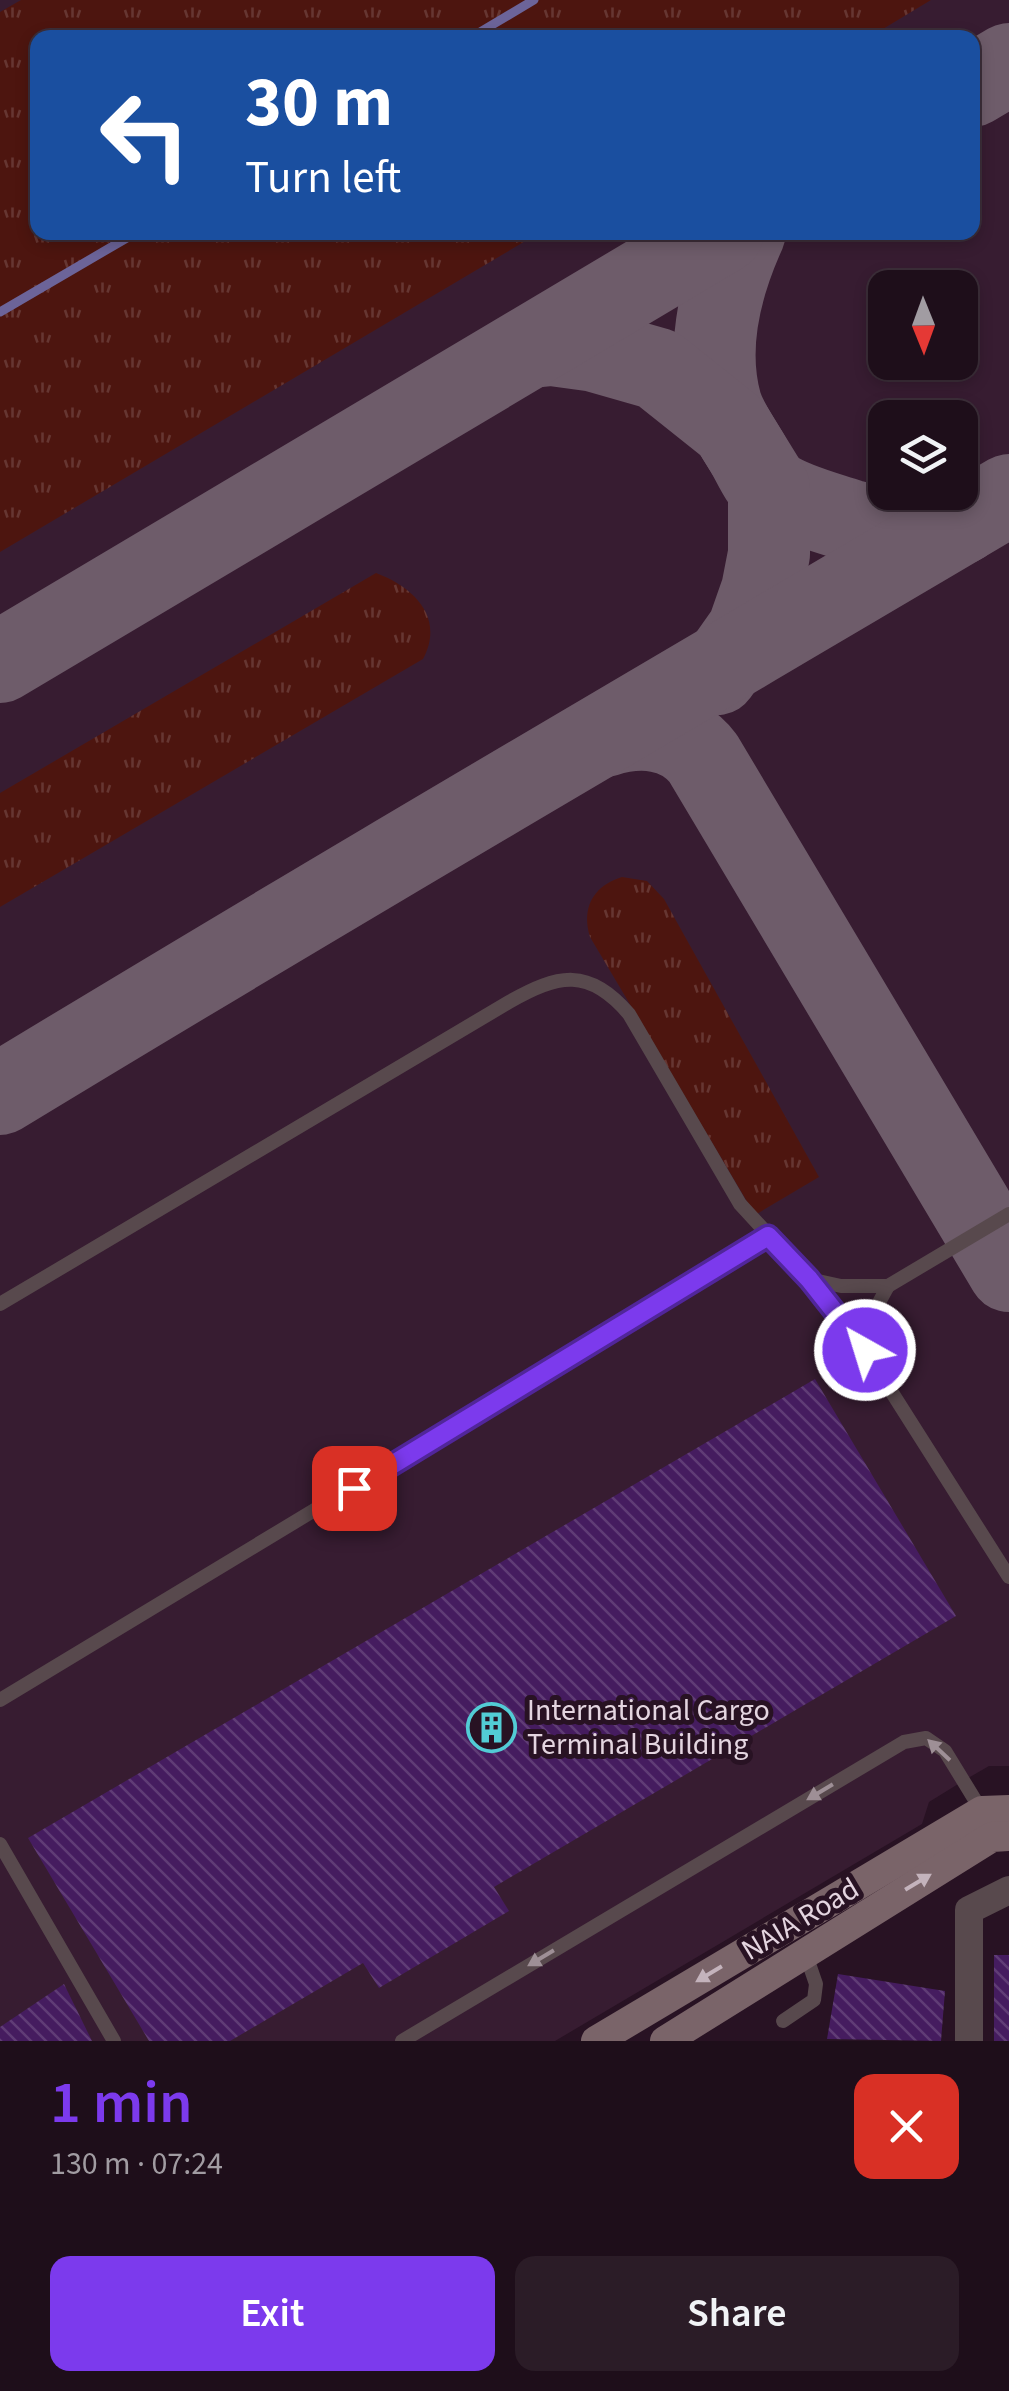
<!DOCTYPE html>
<meta charset="utf-8">
<style>
body{margin:0;font-family:"Source Sans 3",sans-serif;background:#2b1c27;color:#f1f3f6;height:100vh;display:flex;flex-direction:column;font-size:38px;white-space:nowrap}
*{box-sizing:border-box;margin:0}
p{font-size:32px;color:#a19ca2}
.icon{flex:none;width:55px;height:55px;fill:none;stroke:currentColor;stroke-width:2;stroke-linecap:round;stroke-linejoin:round}
.map{position:relative;height:2041px;overflow:hidden}
.details{display:flex;flex-direction:column;background:#1e0e1a;flex:1}
.details>*{flex:none}
.banner{position:absolute;left:30px;top:30px;width:950px;height:210px;border-radius:20px;box-shadow:0 5px 15px #0003,0 0 0 2px #3c2e39;background:#1a4fa0;color:#fff;overflow:hidden}
.needle{width:65px;rotate:179deg}
.buttons{position:absolute;left:868px;top:270px;display:grid;gap:20px}
.buttons a{display:grid;place-items:center;width:110px;height:110px;border-radius:20px;background:#1e0e1a;box-shadow:0 5px 15px #0003,0 0 0 2px #3c2e39;font-size:50px}
.pin{position:absolute;display:grid;place-items:center;width:85px;height:85px;color:#fff;margin:-42px;border-radius:20px;box-shadow:0 5px 15px #0006}
.me{position:absolute;width:110px;margin:-55px;rotate:321deg;stroke-linejoin:round;filter:drop-shadow(0 0 8px #0008)}
.turn{display:flex;align-items:center;gap:35px;height:210px;padding:0 50px;font-size:45px}
.turn .icon{width:130px;height:130px;stroke-width:2.5}
.turn b{display:block;font-size:70px;line-height:85px}
.round{display:grid;place-items:center;flex:none;width:105px;height:105px;border-radius:20px;background:#2b1c27}
.overview{display:flex;align-items:center;justify-content:space-between;height:170px;padding:0 50px}
h1{font-size:60px;font-weight:600;line-height:75px;color:#7c3aed}
.primary-button{display:flex;gap:20px;margin-top:auto;padding:20px 50px}
.primary-button a{flex:1;height:115px;border-radius:20px;background:#7c3aed;color:#fff;font-size:40px;font-weight:600;line-height:115px;text-align:center}
.primary-button a+a{background:#2b1c27;color:#f1f3f6}
.map>svg:first-child{display:block}
</style>
<div class="map">
<svg width="1009" height="2041" viewBox="0 0 1009 2041">
<defs>
<pattern id="grass-tufts" width="24" height="20" patternUnits="userSpaceOnUse" patternTransform="scale(2.5)"><rect width="24" height="20" fill="#4d150f"/><path d="M3 7l-1-3M5 7V3M7 7l1-3M15 17l-1-3M17 17v-4M19 17l1-3" fill="none" stroke="#663632"/></pattern>
<pattern id="building-back-hatch" width="6" height="6" patternUnits="userSpaceOnUse" patternTransform="scale(2.5)"><rect width="6" height="6" fill="#451c5f"/><path d="M-1 5l2 2M0 0l6 6M5-1l2 2" fill="none" stroke="#603c76"/></pattern>
</defs>
<rect width="100%" height="100%" fill="#281223"/>
<path fill="#371c31" fill-rule="evenodd" d="M0,0H1009V1766H989L963,1781L929,1802L922,1824L555,2041H0ZM38,38H972V232H38ZM885,288H960V362H885ZM885,418H960V492H885Z"/>
<g fill="url(#grass-tufts)">
<polygon points="21,0 931,0 868,38 38,38 38,232 539,233 0,552 0,12"/>
<path d="M376,573C414,587 445,618 423,659L0,907V793Z"/>
<path d="M622,877L647,881L664,899L819,1177L755,1215L590,937C581,908 593,886 622,877Z"/>
</g>
<g fill="none" stroke-linecap="round" stroke-linejoin="round">
<g stroke="#6c6499" stroke-width="9">
<polyline points="470,38 534,0"/>
<polyline points="0,312 137,232"/>
</g>
<g stroke="#6e5c6a" stroke-width="82">
<polyline points="972,86 1009,64"/>
<path d="M745,232C721,285 705,346 721,404C726,420 737,436 746,451C753,462 760,481 771,489C792,504 825,512 849,520C885,531 926,537 962,523"/>
<polyline points="531,347 551,345 595,351 658,369 732,428 769,488 769,554 762,590 748,630 717,674"/>
<polyline points="0,662 723,232"/>
<path d="M605,736C639,725 679,727 703,758L1009,1271"/>
<path d="M0,1094C334,891 672,694 1009,495"/>
</g>
</g>
<g fill="url(#building-back-hatch)">
<polygon points="815,1379 956,1616 494,1887 509,1911 379,1988 363,1963 230,2041 149,2041 28,1838"/>
<rect x="994" y="1955" width="15" height="86"/>
<polygon points="838,1974 945,1991 941,2041 827,2039"/>
<polygon points="64,1984 92,2041 0,2041 0,2027"/>
</g>
<g fill="none" stroke-linecap="round" stroke-linejoin="round">
<g stroke="#58494d" stroke-width="14">
<polyline points="809,1280 865,1350"/>
<polyline points="888,1286 870,1319 865,1350 1009,1577"/>
<path d="M0,1304L509,1002C558,974 589,967 629,1014L740,1204L809,1279L841,1286H888L1009,1214"/>
<polyline points="0,1700 768,1236"/>
<polyline points="0,1844 114,2041"/>
<polyline points="783,2021 814,2000 816,1984 805,1952"/>
<polyline points="402,2041 904,1742 926,1738 945,1751 983,1813"/>
</g>
<polyline stroke="#58494d" stroke-width="28" points="969,2041 969,1910 1009,1890"/>
<g stroke="#7a6469" stroke-width="30">
<polyline points="596,2041 982,1811 1009,1810"/>
<polyline points="665,2041 992,1837 1009,1836"/>
</g>
</g>
<defs><path id="oneway-solid" d="M-6-.8H1V-3.2L6.5 0L1 3.2V.8H-6Z" transform="scale(2.5)"/></defs>
<g fill="#9e8f96">
<use href="#oneway-solid" transform="translate(939 1750) rotate(-137)"/>
<use href="#oneway-solid" transform="translate(820 1792) rotate(149)"/>
<use href="#oneway-solid" transform="translate(541 1958) rotate(149)"/>
</g>
<g fill="#c4b3bc">
<use href="#oneway-solid" transform="translate(918 1882) rotate(-31)"/>
<use href="#oneway-solid" transform="translate(709 1974) rotate(149)"/>
</g>
<g fill="none" stroke-linecap="round" stroke-linejoin="round">
<defs>
<polyline id="route" points="354,1488 768,1236 809,1279 865,1350"/>
</defs>
<use href="#route" stroke="#51269a" stroke-width="25"/>
<use href="#route" stroke="#7c3aed" stroke-width="18"/>
</g>
<defs>
<symbol id="building-ring" viewBox="-11 -11 22 22"><circle r="9.5" fill="#281223" stroke="#52ccd5" stroke-width="1.5"/><path d="M-4-6H4V6H1V3H-1V6H-4ZM-2.5-4.3h1.7v1.8h-1.7ZM.8-4.3h1.7v1.8H.8ZM-2.5-1h1.7V.8h-1.7ZM.8-1h1.7V.8H.8Z" fill="#52ccd5"/></symbol>
</defs>
<g fill-rule="evenodd">
<use href="#building-ring" x="464" y="1700" width="55" height="55"/>
</g>
<g text-anchor="middle" stroke-width="10" stroke-linejoin="round" paint-order="stroke">
<g font-size="30" fill="#e4d5e0" stroke="#281223" text-anchor="start">
<text x="527" y="1720">International Cargo<tspan x="527" dy="34">Terminal Building</tspan></text>
</g>
<g font-size="30" fill="#e4d5e0" stroke="#281223">
<text transform="translate(800 1919) rotate(-31)" y="10">NAIA Road</text>
</g>
</g>
</svg>
<div class="buttons">
<a><svg class="needle" viewBox="-14 -14 28 28"><path d="M0-13l5 13h-10z" fill="#e53935"/><path d="M0 13l5-13h-10z" fill="#a19ca2"/></svg></a>
<a><svg class="icon" aria-label="layers" viewBox="0 0 24 24"><path d="M12 4l9 5-9 5-9-5zM3 14l9 5 9-5"/></svg></a>
</div>
<div class="pin" style="left:354px;top:1488px;background:#d93025"><svg class="icon" aria-label="arrive" viewBox="0 0 24 24"><path d="M6 21V4h12l-3 4 3 4H6"/></svg></div>
<svg class="me" style="left:865px;top:1350px" viewBox="-20 -20 40 40"><circle r="17" fill="#7c3aed" stroke="#fff" stroke-width="3"/><path d="M0-11L8 9 0 5-8 9z" fill="#fff"/></svg>
<div class="banner">
<div class="turn"><svg class="icon" aria-label="left" viewBox="0 0 24 24"><path d="M17 20v-9H6M10 6l-5 5 5 5"/></svg><div><b>30 m</b>Turn left</div></div>
</div>
</div>
<section class="details">
<div class="overview"><div><h1>1 min</h1><p>130 m · 07:24</p></div><a class="round" style="background:#d93025;color:#fff"><svg class="icon" aria-label="close" viewBox="0 0 24 24"><path d="M6 6l12 12M18 6L6 18"/></svg></a></div>
<div class="primary-button"><a>Exit</a><a>Share</a></div>
</section>
